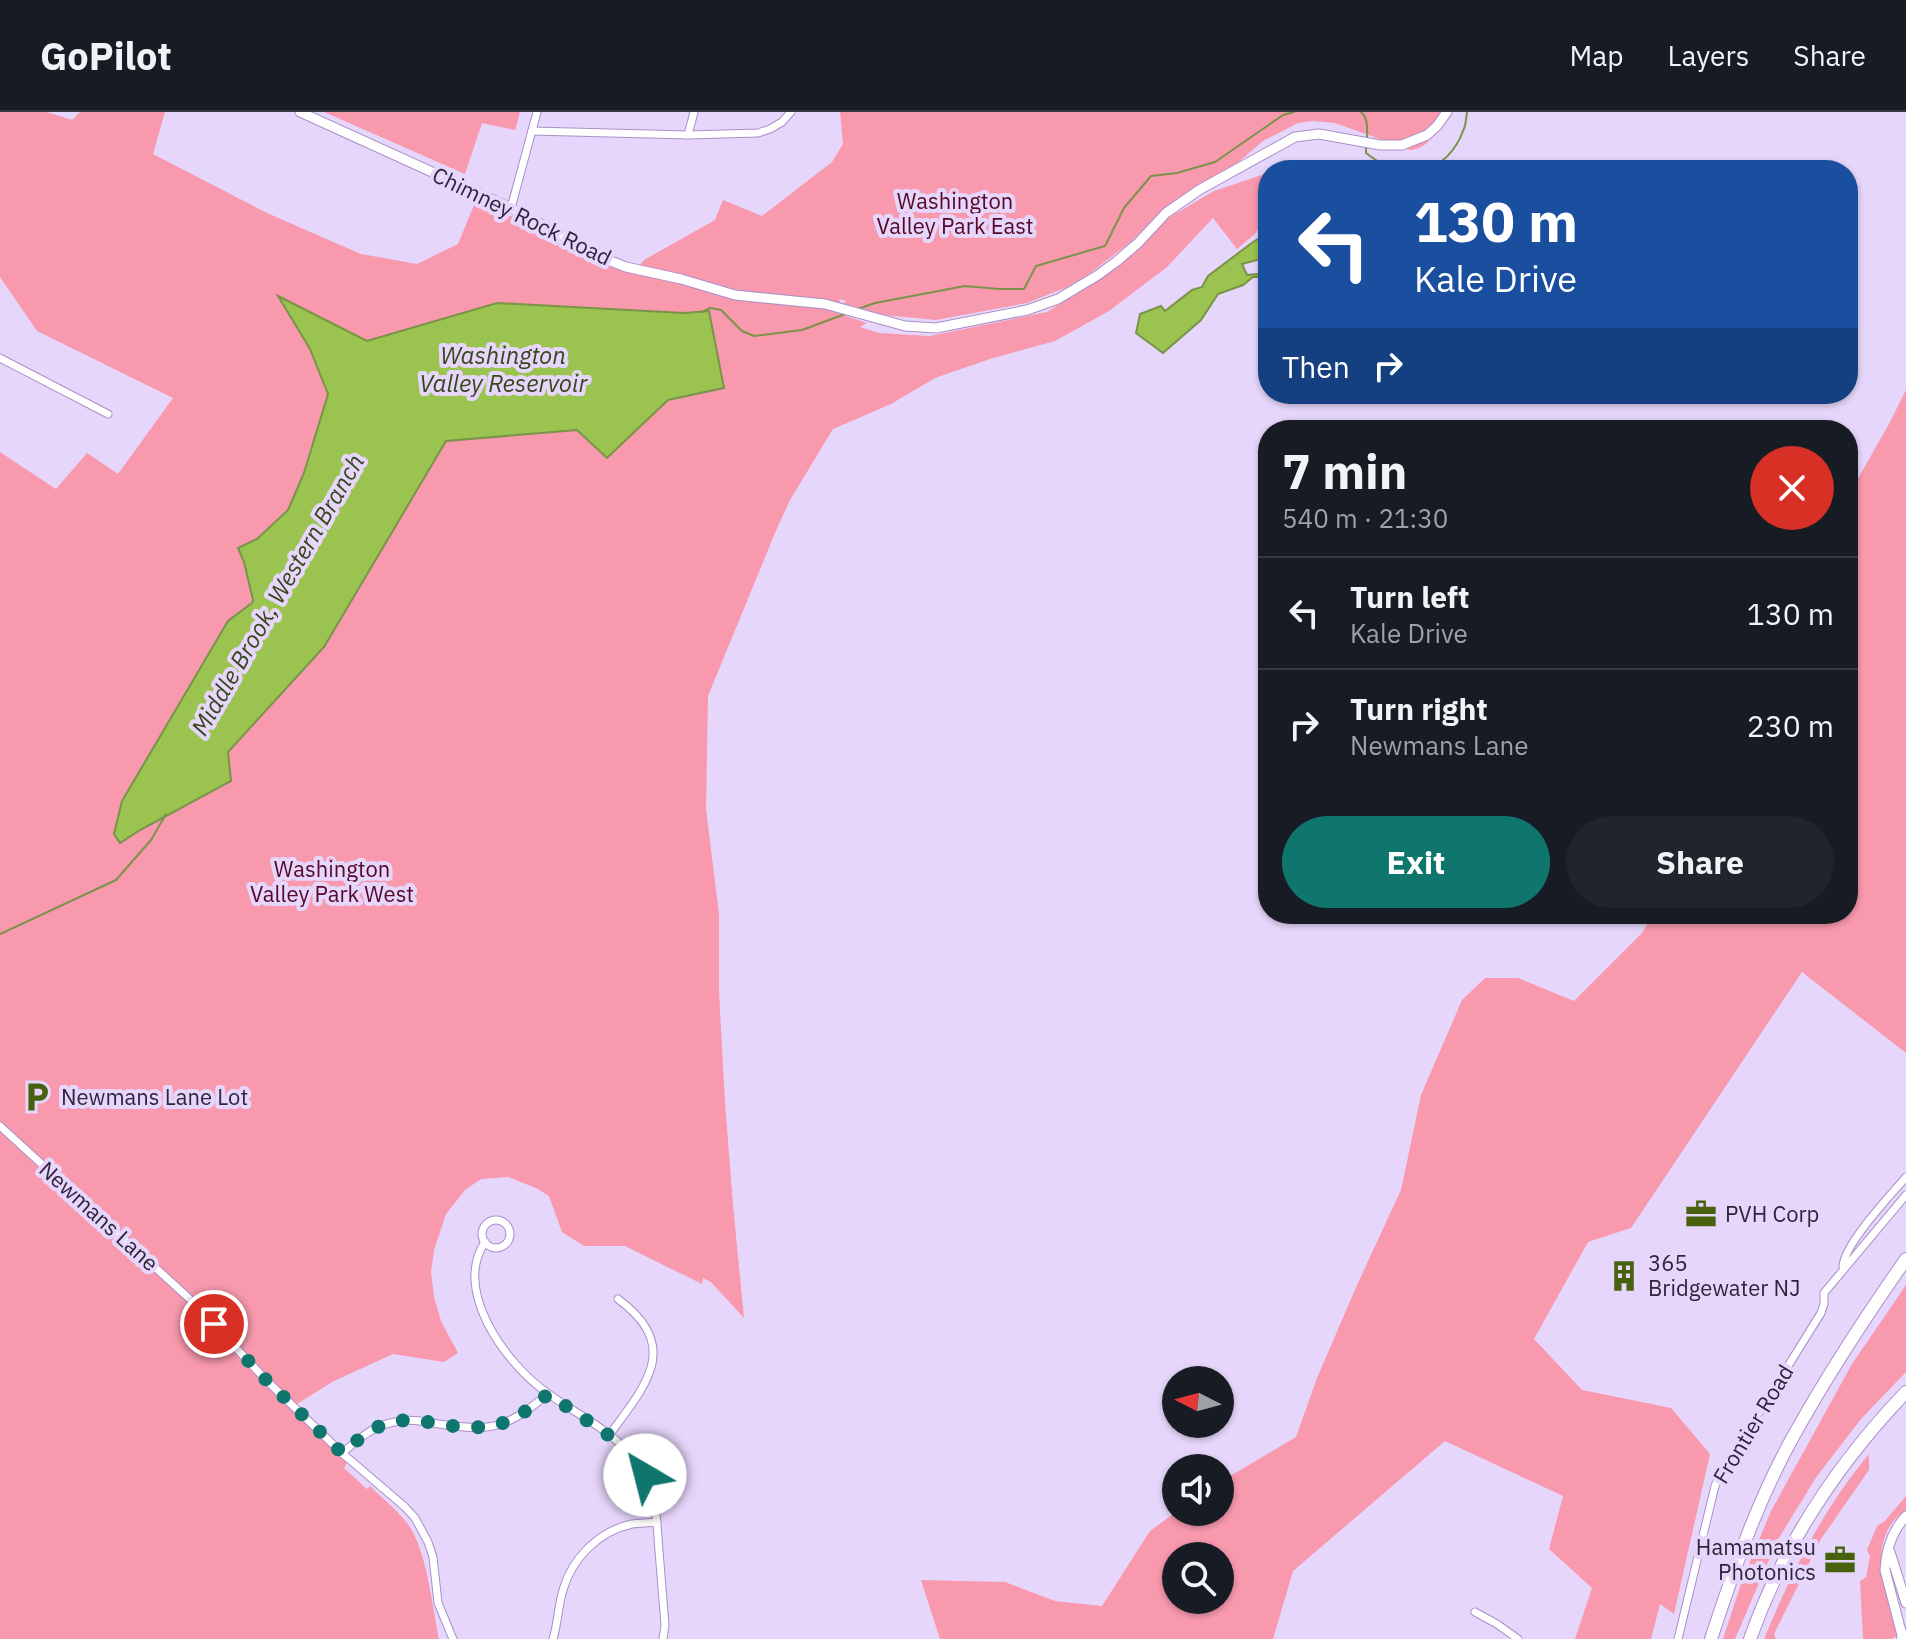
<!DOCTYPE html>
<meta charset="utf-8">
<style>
body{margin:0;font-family:"IBM Plex Sans",sans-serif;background:#20242c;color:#f1f3f6;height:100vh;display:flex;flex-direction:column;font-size:30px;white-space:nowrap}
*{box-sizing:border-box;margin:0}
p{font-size:26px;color:#9ea1a6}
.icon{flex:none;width:44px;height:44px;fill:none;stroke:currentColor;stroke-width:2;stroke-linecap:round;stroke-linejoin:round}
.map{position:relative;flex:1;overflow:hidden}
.panel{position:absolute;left:1258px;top:308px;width:600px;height:504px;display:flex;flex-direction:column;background:#171b24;border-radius:32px;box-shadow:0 2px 6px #0004}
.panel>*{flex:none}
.top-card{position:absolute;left:1258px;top:48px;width:600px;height:244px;border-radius:32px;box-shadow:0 2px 6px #0004;background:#1a4fa0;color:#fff;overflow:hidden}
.needle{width:52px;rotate:276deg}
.buttons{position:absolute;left:1162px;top:1254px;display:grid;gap:16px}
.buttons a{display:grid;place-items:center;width:72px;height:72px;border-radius:50%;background:#171b24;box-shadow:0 2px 6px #0004;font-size:40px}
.pin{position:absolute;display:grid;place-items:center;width:68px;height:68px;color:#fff;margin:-34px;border:4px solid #fff;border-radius:50%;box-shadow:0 2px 8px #0007}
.me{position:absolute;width:88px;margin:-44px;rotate:323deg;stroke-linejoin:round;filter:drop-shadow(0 0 6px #0008)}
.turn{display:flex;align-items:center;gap:28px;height:168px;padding:0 24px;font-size:36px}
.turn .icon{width:104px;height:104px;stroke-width:2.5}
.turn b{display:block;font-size:56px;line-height:68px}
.then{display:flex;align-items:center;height:76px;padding:0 24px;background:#0003;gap:16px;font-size:30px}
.round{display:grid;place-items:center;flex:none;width:84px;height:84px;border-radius:42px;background:#20242c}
.summary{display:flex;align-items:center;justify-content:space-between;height:136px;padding:0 24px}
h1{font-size:48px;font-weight:800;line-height:60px}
.button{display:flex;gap:16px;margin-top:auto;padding:16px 24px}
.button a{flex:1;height:92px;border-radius:48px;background:#0f766e;color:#fff;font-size:32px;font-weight:800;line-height:92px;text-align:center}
.button a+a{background:#20242c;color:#f1f3f6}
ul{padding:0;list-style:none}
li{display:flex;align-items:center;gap:24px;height:112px;padding:0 24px;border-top:2px solid #363941}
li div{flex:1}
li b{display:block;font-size:30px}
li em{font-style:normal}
header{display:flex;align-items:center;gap:48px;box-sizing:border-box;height:112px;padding:0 40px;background:#171b24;border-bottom:2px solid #363941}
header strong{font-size:38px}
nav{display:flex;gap:44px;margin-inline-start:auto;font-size:28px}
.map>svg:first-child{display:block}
</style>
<header>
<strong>GoPilot</strong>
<nav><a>Map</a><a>Layers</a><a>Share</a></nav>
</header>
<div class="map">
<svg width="1906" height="1527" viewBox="0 0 1906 1527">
<rect width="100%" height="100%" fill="#e7d6fb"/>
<g fill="#f899ae" fill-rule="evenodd">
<path d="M0,0H47L72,8L80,0H165L153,42L267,101L361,142L417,152L458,132L476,88L560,126L580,142L598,152L634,161L644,148L715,108L723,88L762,104L832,50L843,32L840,0H1443C1437,18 1431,36 1410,38L1335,11L1312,9L1298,11L1263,29L1235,53L1193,76L1157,103L1132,129L1085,165L1065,176L1027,191L936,208L884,203L842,191L847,189L839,187L846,204L867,211L860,215L879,221L930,224L1047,200L1108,160L1168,106L1214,79L1268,61V101L1255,122L1237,137L1213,106L1167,155L1109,199L1055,229L990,247L935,266L891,292L833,317L790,388L775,421L708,584L706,697L719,802V880L725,990L733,1093L744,1206L711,1170L703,1166L702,1172L625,1134H584L562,1120L549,1084L536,1076L508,1065L481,1067L465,1078L446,1102L434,1138L431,1160L434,1185L441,1209L458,1241L444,1250L393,1242L332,1270L294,1294H288L347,1351L344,1356L367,1377L370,1374C382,1386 396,1397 407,1411C427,1437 432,1494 439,1527H0V340L56,377L87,341L118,362L173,286L37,219L0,165Z"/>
<polygon points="324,0 520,0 515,18 482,11 465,62"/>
<path d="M1906,278V941L1802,860L1631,1116L1588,1130L1534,1227L1582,1278L1671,1296L1710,1342L1674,1502L1660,1492L1651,1527H1575L1592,1476L1549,1437L1563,1384L1445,1329L1293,1459L1273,1527H940L921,1468L1005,1470L1055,1489L1102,1494L1150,1419L1176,1400H1220V1370L1296,1325L1317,1266L1357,1173L1401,1078L1421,983L1462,888L1485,866H1518L1574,889L1642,821L1653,802H1848V384L1889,312ZM1176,1444H1220V1488H1176Z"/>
<polygon points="1906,1173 1906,1260 1861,1307 1817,1364 1777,1429 1735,1527 1723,1527 1742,1469 1771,1399 1852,1252"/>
<path d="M1869,1342V1358L1821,1427L1774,1522L1776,1527H1764C1793,1458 1821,1400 1869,1342Z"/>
<path d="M1906,1384V1397C1902,1401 1895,1406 1892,1411C1867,1447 1894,1487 1897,1524L1891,1527H1863L1860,1469L1866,1465L1870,1444L1867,1438L1877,1414L1884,1410Z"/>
</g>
<g fill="#9ac34f" stroke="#7a9349" stroke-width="2">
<polygon points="1268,121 1268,145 1242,152 1247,163 1268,161 1268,165 1253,165 1243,173 1218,182 1201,208 1163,241 1136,221 1140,202 1161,194 1165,199 1192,178 1202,175 1208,164 1253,130"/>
<polygon points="278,184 367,229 497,191 684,201 709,199 724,276 668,288 607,346 577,318 446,329 324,535 228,640 231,669 140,718 120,731 114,722 122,689 228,509 252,491 253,488 244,450 238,436 257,427 288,398 304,361 328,282 310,237"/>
</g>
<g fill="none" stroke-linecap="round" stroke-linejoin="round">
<g stroke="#7a9349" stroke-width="2">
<path d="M1361,0C1369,7 1367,19 1367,29"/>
<polyline points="1366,35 1366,41 1380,51 1406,58"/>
<path d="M1422,58C1441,56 1457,36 1463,19C1466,14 1466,6 1467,0"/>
<polyline points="858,197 875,191 965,174 999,177 1024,177 1036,154 1105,134 1124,96 1151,64 1177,61 1215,50 1283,3 1294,0"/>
<polyline points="702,200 710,196 721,198 742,219 754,224 802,218 845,202"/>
<polyline points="0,822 116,768 151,728 166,702"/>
</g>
<defs>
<g id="street">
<polyline points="532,19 688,23 758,21 770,17 782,10 791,0"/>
<polyline points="688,23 694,0"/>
<polyline points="511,96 537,0"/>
<polyline points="0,246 108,302"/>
<polyline points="0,1014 192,1189 267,1269 342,1341 405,1395 415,1406 428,1430 433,1445 438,1491 453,1527"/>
<circle cx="496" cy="1122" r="14"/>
<path d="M485,1130C453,1178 504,1248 542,1277C578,1305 621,1320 644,1362C657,1385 657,1414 659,1439C661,1464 663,1488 665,1513L663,1527"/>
<path d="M1843,1154C1845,1131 1890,1084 1906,1065"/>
<path d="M610,1322C646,1273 682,1234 618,1187"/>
<path d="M342,1341C357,1329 371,1315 390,1311C407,1306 422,1309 439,1312C494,1320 506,1316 548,1282"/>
<polyline points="1475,1500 1497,1512 1518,1527"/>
<path d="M553,1527C558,1511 558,1494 563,1478C572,1446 599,1419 632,1412C640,1411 649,1411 657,1410"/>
<polyline points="1678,1527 1715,1374 1719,1365 1821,1201 1824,1192 1824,1181 1906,1083"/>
</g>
<g id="secondary">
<polyline points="300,0 511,96 608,148 626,155 681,167 735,183 825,192 905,214 936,216 1027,198 1058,187 1098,163 1117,149 1138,131 1166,101 1199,78 1295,25 1319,22 1380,33 1402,33 1427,23 1437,14 1447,0"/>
<polyline points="1890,1440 1906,1491"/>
<path d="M1903,1527L1885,1458C1886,1438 1893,1418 1906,1404"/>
</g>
<g id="highway">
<path d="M1711,1527C1734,1457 1758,1387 1794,1323C1828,1262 1866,1204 1906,1147"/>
<path d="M1750,1527C1783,1434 1838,1351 1906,1280"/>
<polyline points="1903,1527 1906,1525"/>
</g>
</defs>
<use href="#street" stroke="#aa8fc8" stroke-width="9"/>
<use href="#secondary" stroke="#aa8fc8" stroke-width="11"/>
<use href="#highway" stroke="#aa8fc8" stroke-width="14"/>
<use href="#street" stroke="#fff" stroke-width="7"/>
<use href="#secondary" stroke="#fff" stroke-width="9"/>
<use href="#highway" stroke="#fff" stroke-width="12"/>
</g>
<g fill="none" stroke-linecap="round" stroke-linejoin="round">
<path stroke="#0f766e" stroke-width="14" stroke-dasharray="0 25.2" d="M214,1212L267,1269L342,1341C357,1329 371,1315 390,1311C406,1306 422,1309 439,1312C492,1320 508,1315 548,1282L623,1333L645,1363"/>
</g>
<defs>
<symbol id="parking-bare" viewBox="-9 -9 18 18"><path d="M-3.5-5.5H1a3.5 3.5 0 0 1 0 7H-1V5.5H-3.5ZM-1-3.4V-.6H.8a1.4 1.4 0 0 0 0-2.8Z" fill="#47610f" stroke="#e7d6fb" stroke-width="2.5" paint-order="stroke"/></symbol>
<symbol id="office-bare" viewBox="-9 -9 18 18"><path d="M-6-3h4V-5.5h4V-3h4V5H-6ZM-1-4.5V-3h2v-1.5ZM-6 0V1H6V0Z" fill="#47610f" stroke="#e7d6fb" stroke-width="2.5" paint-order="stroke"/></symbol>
<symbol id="building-bare" viewBox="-9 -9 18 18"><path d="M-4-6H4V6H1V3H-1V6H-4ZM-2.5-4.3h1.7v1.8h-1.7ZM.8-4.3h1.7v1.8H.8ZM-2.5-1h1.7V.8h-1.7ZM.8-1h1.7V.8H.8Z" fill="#47610f" stroke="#e7d6fb" stroke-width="2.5" paint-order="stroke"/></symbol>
</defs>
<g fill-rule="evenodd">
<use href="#parking-bare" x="15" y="963" width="44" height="44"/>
<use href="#office-bare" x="1679" y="1080" width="44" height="44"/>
<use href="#building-bare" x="1602" y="1142" width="44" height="44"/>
<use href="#office-bare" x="1818" y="1426" width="44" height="44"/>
</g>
<g text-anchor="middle" stroke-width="8" stroke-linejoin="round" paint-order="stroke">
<g font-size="22" fill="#550724" stroke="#e7d6fb">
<text x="955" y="97">Washington<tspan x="955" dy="25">Valley Park East</tspan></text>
<text x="332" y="765">Washington<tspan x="332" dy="25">Valley Park West</tspan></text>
</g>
<g font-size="22" fill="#2f243a" stroke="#e7d6fb">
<text transform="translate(522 104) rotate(26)" y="8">Chimney Rock Road</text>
<text transform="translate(99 1104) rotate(42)" y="8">Newmans Lane</text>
<text transform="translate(1753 1312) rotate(-59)" y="8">Frontier Road</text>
</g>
<g font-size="22" fill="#2f243a" stroke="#e7d6fb" text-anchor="start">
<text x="61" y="993">Newmans Lane Lot</text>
<text x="1725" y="1110">PVH Corp</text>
<text x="1648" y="1159">365<tspan x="1648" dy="25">Bridgewater NJ</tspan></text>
<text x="1816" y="1443" text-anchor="end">Hamamatsu<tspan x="1816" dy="25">Photonics</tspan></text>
</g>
<g font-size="24" font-style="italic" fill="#364718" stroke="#e7d6fb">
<text x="503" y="252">Washington<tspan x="503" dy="28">Valley Reservoir</tspan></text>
<text transform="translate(278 483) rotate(-60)" y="8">Middle Brook, Western Branch</text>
</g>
</g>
</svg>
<div class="buttons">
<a><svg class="needle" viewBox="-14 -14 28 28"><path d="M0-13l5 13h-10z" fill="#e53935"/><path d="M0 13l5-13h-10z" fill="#9ea1a6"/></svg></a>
<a><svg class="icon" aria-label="sound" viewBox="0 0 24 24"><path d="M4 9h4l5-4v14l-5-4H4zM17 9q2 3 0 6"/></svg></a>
<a><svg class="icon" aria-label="search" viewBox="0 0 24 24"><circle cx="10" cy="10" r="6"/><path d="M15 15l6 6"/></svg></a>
</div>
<div class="pin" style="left:214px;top:1212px;background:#d93025"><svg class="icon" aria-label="arrive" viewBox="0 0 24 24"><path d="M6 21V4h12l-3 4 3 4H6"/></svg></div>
<svg class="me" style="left:645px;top:1363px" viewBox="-20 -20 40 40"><circle r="19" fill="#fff"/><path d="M0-13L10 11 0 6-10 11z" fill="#0f766e"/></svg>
<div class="top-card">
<div class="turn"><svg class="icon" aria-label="left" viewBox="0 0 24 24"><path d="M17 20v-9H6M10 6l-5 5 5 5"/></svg><div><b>130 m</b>Kale Drive</div></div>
<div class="then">Then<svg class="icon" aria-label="right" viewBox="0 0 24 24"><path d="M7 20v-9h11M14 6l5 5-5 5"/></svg></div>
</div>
<section class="panel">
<div class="summary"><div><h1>7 min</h1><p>540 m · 21:30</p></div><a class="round" style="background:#d93025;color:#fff"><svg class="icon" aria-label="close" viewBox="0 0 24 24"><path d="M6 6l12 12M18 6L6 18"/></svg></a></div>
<ul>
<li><svg class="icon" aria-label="left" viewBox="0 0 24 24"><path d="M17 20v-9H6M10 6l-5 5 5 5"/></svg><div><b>Turn left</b><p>Kale Drive</p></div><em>130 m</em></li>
<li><svg class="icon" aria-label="right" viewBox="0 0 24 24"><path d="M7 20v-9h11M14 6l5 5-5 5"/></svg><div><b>Turn right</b><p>Newmans Lane</p></div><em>230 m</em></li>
</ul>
<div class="button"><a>Exit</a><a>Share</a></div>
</section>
</div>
